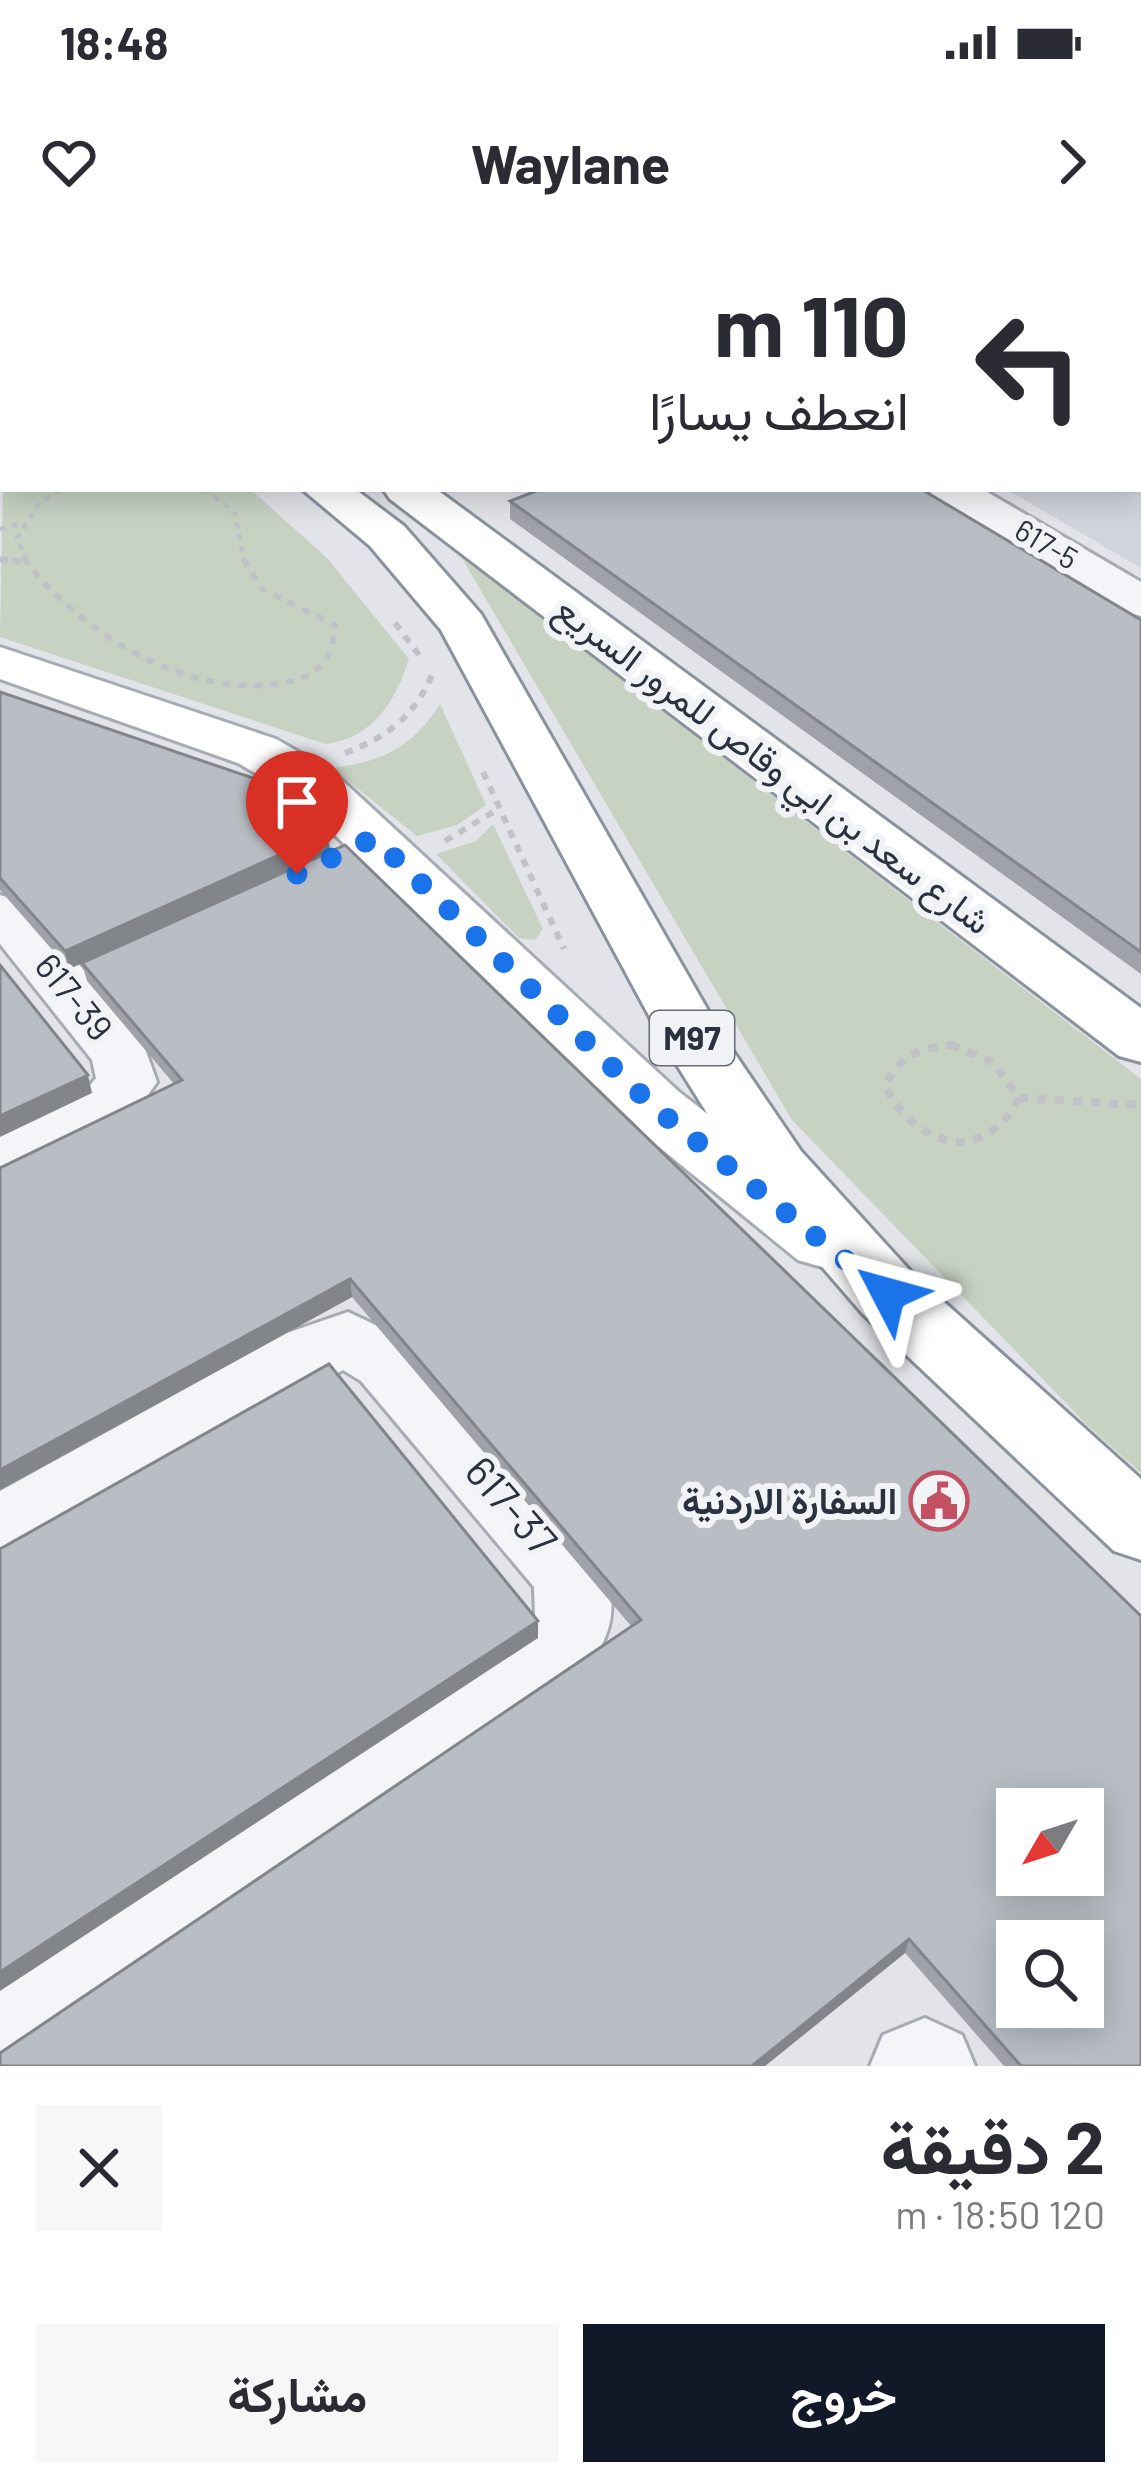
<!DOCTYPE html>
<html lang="ar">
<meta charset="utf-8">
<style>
body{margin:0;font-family:Barlow,Vazirmatn,sans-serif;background:#f7f7f7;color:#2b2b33;direction:rtl;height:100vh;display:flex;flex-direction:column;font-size:45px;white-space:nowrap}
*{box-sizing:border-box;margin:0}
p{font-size:39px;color:#7c7c81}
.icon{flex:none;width:66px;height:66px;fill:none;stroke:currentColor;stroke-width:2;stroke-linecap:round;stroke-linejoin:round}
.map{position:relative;height:1826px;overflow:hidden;direction:ltr}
.details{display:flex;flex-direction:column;background:#fff;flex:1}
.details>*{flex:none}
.hud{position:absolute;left:0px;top:0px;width:1143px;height:252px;box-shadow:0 6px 30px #0003;direction:rtl;background:#fff;color:#2b2b33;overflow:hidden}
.needle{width:78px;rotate:231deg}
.tools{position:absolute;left:996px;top:1548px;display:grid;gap:24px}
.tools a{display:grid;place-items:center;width:108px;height:108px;border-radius:0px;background:#fff;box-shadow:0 6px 30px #0003;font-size:60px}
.pin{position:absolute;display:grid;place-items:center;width:102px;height:102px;color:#fff;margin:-123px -51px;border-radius:50% 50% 50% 0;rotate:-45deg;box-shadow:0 0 12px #0007}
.pin .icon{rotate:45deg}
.me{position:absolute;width:132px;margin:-66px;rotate:309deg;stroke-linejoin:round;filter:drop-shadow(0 0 9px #0008)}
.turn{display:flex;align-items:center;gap:42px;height:252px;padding:0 36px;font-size:54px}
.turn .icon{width:156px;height:156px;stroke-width:2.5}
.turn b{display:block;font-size:84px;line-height:102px}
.round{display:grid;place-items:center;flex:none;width:126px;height:126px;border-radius:0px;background:#f7f7f7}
.head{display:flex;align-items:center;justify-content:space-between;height:204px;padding:0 36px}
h1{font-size:72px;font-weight:700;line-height:90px}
.button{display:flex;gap:24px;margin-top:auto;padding:24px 36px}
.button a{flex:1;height:138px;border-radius:0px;background:#111827;color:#fff;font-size:48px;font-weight:700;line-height:138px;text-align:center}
.button a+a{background:#f7f7f7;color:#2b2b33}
.status{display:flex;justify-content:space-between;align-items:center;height:84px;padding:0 60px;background:#fff;direction:ltr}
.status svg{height:33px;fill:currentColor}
header{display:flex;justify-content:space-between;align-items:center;height:156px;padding:0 36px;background:#fff;font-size:54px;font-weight:700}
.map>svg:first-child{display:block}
</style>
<div class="status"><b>18:48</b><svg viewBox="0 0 49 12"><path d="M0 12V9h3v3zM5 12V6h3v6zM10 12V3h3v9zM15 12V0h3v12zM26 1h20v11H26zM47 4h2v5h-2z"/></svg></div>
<header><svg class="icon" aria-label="forward" viewBox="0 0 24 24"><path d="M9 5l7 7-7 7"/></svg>Waylane<svg class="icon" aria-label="heart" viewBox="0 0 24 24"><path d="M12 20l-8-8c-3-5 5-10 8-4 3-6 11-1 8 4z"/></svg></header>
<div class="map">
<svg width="1141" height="1826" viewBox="0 0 1141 1826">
<rect width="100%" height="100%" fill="#e2e4e9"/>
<polygon fill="#d0d4db" points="1141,83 1141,328 1006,249 1140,249"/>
<g fill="#c7d2c3">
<path d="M3,238V249H250L327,318L409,419C396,460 373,499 325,504L0,397Z"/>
<polygon points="460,315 1141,839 1141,1233 1089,1187 792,880"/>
<path d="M440,464L486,565L457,585L417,596L332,528C382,522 413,507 440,464Z"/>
<polygon points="493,584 543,689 535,700 519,698 436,614 476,601"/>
</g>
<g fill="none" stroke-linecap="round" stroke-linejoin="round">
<defs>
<g id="street">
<polygon points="1141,48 1141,72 1140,73 1140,49"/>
<polygon points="928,249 982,249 1141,342 1141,376 1124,372 934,258"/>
<polygon points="0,655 20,661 36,673 142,800 157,842 125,888 0,946 0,895 81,856 96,838 92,820 0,704"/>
<path d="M348,1072L409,1101L597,1313C625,1371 610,1400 573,1448L31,1824L0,1826V1741L519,1398L535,1377L534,1347L361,1141L343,1130L26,1311L0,1320V1251L287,1093Z"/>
<polygon points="925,1778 962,1795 975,1826 870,1826 883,1795"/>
</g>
<polygon id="secondary" points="0,407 276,499 333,532 678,851 846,982 856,1001 846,1020 822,1027 798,1020 632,885 295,556 238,523 0,439"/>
<g id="primary">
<polygon points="0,0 34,0 37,3 3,3 3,11"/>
<polygon points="64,0 108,0 111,3 66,3"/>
<polygon points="3,150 3,176 0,177 0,151"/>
</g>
<g id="highway">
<rect x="0" y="188" width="3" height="26"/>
<polygon points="302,249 355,249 404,286 481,374 722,795 801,911 913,1034 1141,1239 1141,1320 1114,1311 863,1074 753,947 667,809 441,390 370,306"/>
<polygon points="383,249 436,249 1141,768 1141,822 1119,816 390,259"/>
</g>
</defs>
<use href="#street" stroke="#a7abb3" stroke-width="6"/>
<use href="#secondary" stroke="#a7abb3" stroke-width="6"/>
<use href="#primary" stroke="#a2a9b4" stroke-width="6"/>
<use href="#highway" stroke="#8a929e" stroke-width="6"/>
<g stroke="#c0c2c8" stroke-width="4.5" stroke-dasharray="6 6" stroke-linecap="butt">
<polyline points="0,57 3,50"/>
<polyline points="205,249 235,273 244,321"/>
<polyline points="0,289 23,283"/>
<polyline points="0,319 17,321"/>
<polyline points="26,321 17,298 40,263 61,249"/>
</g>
<g stroke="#c0c2c8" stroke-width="6" stroke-dasharray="8 8" stroke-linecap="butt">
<path d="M24,318C80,394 191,462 288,442C320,436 334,417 335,385L262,349L243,318"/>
<polyline points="0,319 21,322"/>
<polyline points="395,383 422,419"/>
<path d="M345,513C387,497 414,477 432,435"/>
<polyline points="483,532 564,709"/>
<polyline points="445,601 500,568"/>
</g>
<g stroke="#c0c2c8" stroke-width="8" stroke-dasharray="9 9" stroke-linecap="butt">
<path d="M951,805L993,822L1019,858C983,927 917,907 885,846C899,816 919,808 951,805Z"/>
<polyline points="1019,858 1141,865"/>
</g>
<use href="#street" fill="#f4f5f8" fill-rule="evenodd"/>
<use href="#secondary" fill="#fff" fill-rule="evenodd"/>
<use href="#primary" fill="#fff" fill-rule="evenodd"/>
<use href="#highway" fill="#fff" fill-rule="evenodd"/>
</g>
<g fill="#9fa3a9">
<polygon points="510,261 1141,380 1141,734 510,279"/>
<polygon points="0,452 328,593 330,611 1141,1826 1004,1826 905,1713 765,1826 0,1826 631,1386 352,1057 0,1250 0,928 174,844 87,741 82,723 69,729 0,650"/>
</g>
<g fill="#82858a">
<polygon points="328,593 330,611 69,729 65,711"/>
<polygon points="88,835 92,853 0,897 0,876"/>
<polygon points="350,1039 352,1057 0,1250 0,1230"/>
<polygon points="538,1381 538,1398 0,1751 0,1732"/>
<polygon points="909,1699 905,1713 765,1826 752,1826"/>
</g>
<g fill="#b9bec5" stroke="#82858a" stroke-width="3" fill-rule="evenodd">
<polygon points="663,0 1141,0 1141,19 1140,3 654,3"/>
<polygon points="541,249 921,249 1141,380 1141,712 510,261"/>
<polygon points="0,452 279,547 328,593 65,711 0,638"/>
<path d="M345,605L1141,1376V1826H1021L909,1699L752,1826H0V1813L641,1380L350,1039L0,1230V928L182,840L82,723ZM1017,1569H1083V1635H1017ZM1017,1701H1083V1767H1017Z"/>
<polygon points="0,725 88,835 0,876"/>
<polygon points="329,1124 538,1381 0,1732 0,1309"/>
</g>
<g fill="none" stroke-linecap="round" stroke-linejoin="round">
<polyline stroke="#1a73e8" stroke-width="21" stroke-dasharray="0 37.8" points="297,634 374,598 655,868 888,1054"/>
</g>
<defs>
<symbol id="civic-ring" viewBox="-11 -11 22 22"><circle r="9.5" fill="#f1f3f6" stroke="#c45162" stroke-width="1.5"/><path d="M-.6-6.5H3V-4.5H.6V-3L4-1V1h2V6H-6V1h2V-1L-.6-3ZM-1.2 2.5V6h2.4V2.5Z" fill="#c45162"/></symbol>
</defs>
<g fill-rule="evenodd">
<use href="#civic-ring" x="906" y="1228" width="66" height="66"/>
</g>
<g text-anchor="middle" stroke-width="12" stroke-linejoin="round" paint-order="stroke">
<g font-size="30" fill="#2b323f" stroke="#f1f3f6">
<text transform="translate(1046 305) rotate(31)" y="10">617-5</text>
</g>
<rect fill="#f1f3f6" stroke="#666c76" stroke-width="3" x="650" y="771" width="84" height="54" rx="9"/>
<g font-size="33" font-weight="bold" fill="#2b323f">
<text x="692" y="810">M97</text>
</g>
<g font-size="36" fill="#2b323f" stroke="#f1f3f6">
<text transform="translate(773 525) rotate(37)" y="13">شارع سعد بن ابي وقاص للمرور السريع</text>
<text transform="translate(74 757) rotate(51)" y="13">617-39</text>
</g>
<g font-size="36" font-weight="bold" fill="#2b323f" stroke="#f1f3f6" text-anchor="end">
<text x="897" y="1274">السفارة الاردنية</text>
</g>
<g font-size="42" fill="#2b323f" stroke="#f1f3f6">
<text transform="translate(511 1266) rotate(49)" y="15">617-37</text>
</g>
</g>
</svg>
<div class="tools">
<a><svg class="needle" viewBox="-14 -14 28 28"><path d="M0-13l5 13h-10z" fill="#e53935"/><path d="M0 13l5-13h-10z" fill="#7c7c81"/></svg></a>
<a><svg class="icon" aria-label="search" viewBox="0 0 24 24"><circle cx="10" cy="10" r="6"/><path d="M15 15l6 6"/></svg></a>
</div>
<div class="pin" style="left:297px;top:634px;background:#d93025"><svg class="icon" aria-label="arrive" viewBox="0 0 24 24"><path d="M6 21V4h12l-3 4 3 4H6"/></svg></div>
<svg class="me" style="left:888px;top:1054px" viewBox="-20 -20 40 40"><path d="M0-17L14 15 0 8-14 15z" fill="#1a73e8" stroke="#fff" stroke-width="4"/></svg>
<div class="hud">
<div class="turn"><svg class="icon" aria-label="left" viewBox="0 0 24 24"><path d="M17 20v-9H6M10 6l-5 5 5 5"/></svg><div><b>110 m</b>انعطف يسارًا</div></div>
</div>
</div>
<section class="details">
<div class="head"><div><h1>2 دقيقة</h1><p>120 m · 18:50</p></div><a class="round"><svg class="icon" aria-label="close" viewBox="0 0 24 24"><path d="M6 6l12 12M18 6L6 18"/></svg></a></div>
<div class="button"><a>خروج</a><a>مشاركة</a></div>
</section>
